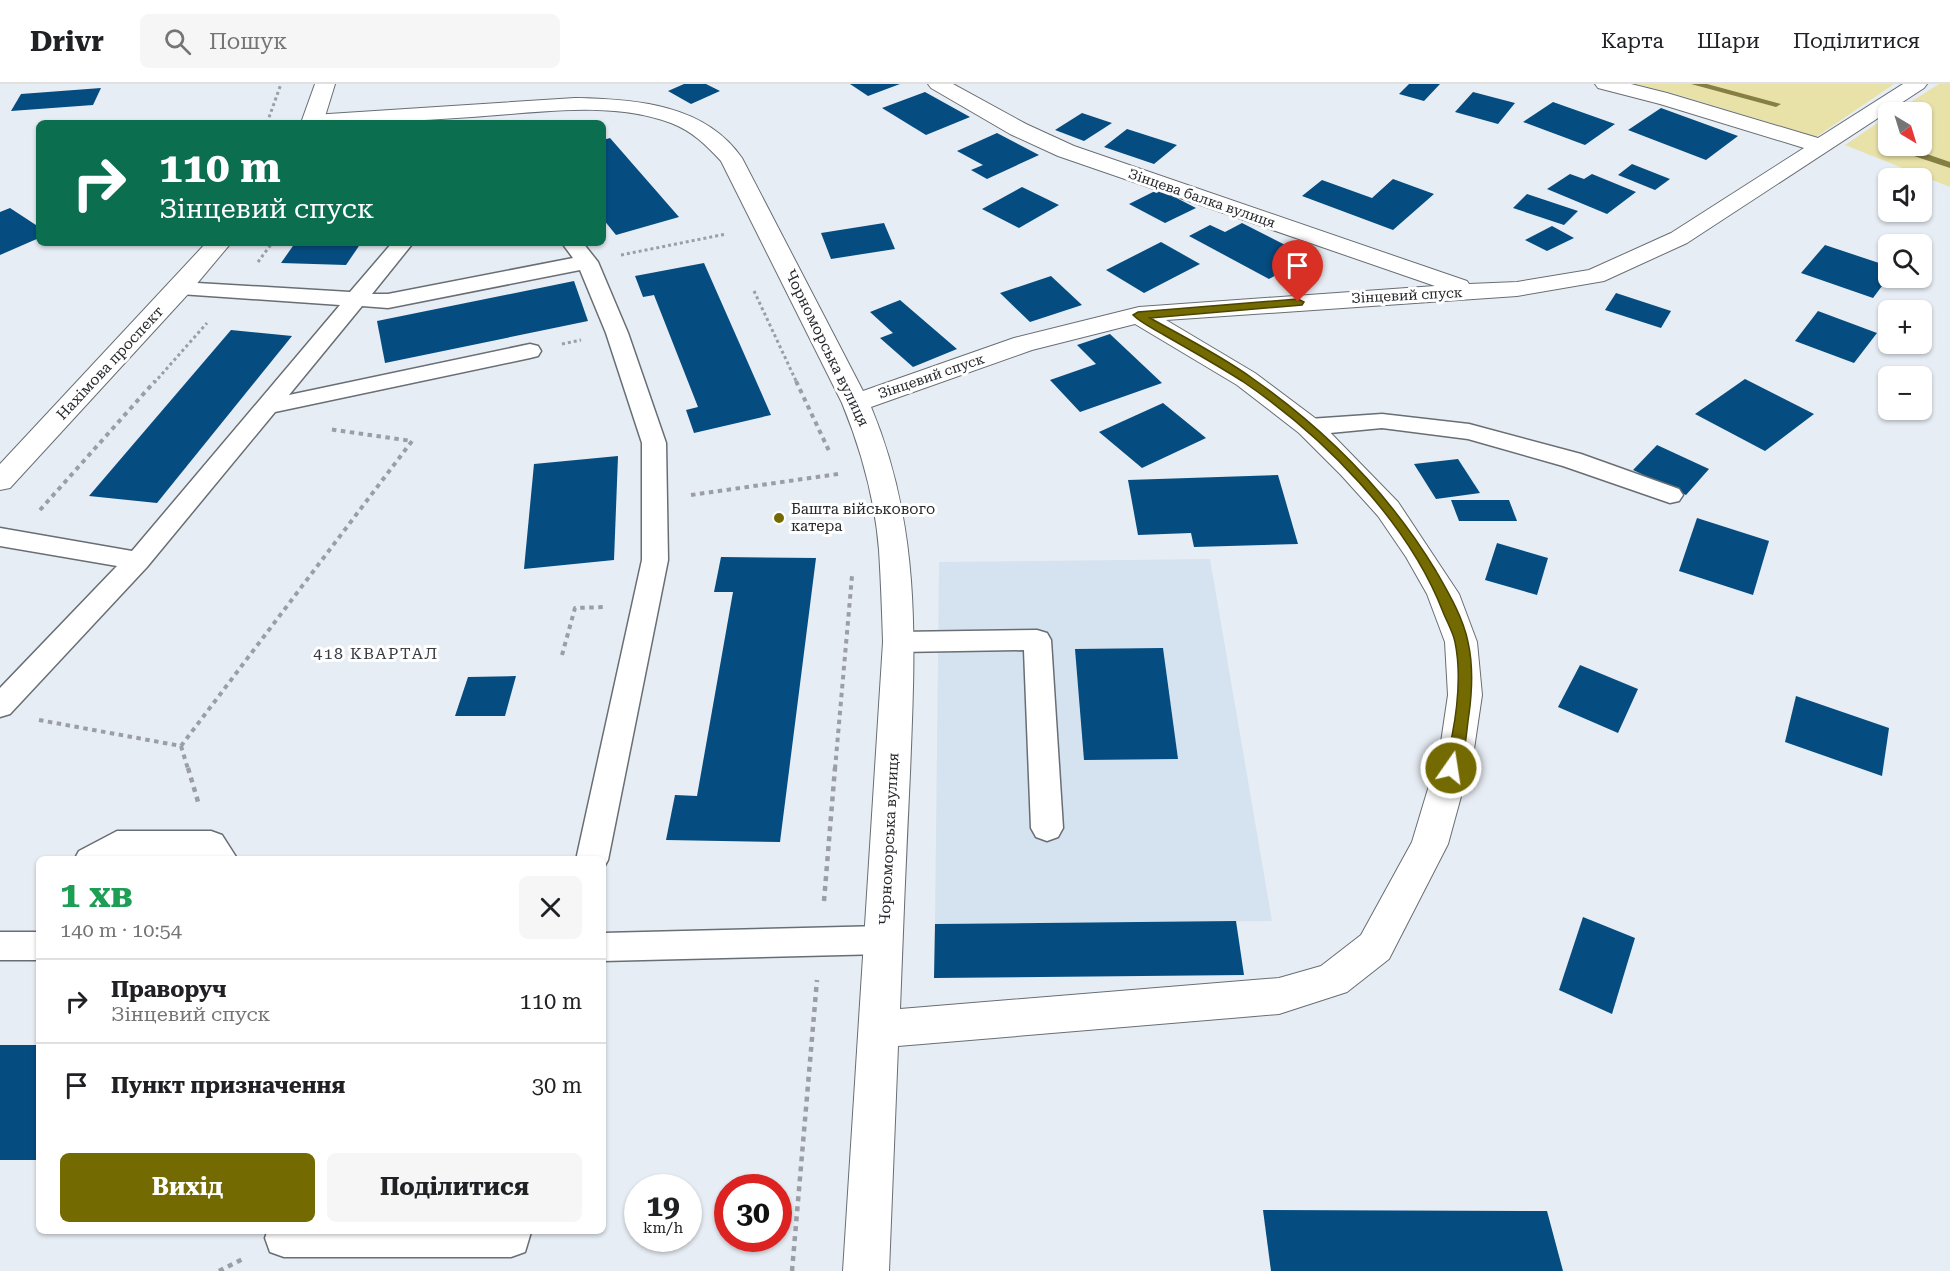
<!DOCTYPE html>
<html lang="uk">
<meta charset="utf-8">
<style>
body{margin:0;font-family:"Roboto Serif",serif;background:#f6f6f6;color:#202124;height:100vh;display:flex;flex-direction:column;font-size:22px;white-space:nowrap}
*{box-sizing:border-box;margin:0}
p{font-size:20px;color:#757577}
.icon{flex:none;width:33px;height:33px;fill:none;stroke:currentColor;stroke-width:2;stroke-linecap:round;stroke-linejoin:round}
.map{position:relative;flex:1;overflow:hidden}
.panel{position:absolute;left:36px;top:772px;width:570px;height:378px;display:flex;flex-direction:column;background:#fff;border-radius:9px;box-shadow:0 2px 4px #0004}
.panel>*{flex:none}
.hud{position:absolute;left:36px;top:36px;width:570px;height:126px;border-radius:9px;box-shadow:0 2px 4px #0004;background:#0b6e4f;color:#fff;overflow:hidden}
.needle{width:39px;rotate:142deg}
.fabs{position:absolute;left:1878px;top:18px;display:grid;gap:12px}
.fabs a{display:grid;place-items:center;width:54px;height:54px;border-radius:9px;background:#fff;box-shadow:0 2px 4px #0004;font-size:30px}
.speed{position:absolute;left:624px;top:1090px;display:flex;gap:12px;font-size:30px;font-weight:700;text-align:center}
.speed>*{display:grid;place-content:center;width:78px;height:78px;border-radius:50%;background:#fff;box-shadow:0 2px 4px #0004;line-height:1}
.speed small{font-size:15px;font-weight:400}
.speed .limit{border:9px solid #d22;background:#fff;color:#111}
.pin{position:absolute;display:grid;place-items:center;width:51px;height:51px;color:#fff;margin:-62px -26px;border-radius:50% 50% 50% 0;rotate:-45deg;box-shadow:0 0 6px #0007}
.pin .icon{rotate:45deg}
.me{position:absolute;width:66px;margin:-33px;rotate:13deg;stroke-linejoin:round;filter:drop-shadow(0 0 4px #0008)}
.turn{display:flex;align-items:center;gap:21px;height:126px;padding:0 24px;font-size:27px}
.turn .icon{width:78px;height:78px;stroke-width:2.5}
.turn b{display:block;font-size:42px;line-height:51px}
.round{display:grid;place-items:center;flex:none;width:63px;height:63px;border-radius:9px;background:#f6f6f6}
.summary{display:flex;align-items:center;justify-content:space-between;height:102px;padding:0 24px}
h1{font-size:36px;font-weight:700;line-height:45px;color:#1e9e55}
.button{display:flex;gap:12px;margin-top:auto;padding:12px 24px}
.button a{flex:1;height:69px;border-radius:9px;background:#746a02;color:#fff;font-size:24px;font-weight:700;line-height:69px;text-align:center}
.button a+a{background:#f6f6f6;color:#202124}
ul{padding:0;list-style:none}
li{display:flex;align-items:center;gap:18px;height:84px;padding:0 24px;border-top:2px solid #e0e0e0}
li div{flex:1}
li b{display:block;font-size:22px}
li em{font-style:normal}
header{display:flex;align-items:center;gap:36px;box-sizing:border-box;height:84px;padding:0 30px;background:#fff;border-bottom:2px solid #e0e0e0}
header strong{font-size:28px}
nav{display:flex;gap:33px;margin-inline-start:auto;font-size:21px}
.search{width:420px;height:54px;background:#f6f6f6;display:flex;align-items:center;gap:15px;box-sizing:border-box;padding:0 21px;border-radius:9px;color:#757577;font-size:22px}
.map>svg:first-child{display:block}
</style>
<header>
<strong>Drivr</strong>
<div class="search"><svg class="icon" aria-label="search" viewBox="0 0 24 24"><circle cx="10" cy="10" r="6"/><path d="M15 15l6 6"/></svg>Пошук</div>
<nav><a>Карта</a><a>Шари</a><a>Поділитися</a></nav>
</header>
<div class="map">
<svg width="1950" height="1187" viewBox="0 0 1950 1187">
<rect width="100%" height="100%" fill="#e7edf4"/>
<polygon fill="#d5e2ef" points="1210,475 1272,837 935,840 939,478"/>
<g fill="#e8e2a9">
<polygon points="1636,0 1894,0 1816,53 1672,9"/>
<polygon points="1939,0 1950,0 1950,103 1845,61 1888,32 1888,62 1922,62 1922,28 1895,28"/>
</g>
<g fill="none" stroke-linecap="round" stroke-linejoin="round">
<g fill="#857f44" fill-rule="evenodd">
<polygon points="1691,0 1707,0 1781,20 1776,23"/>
<polygon points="1918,67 1950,78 1950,84 1914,72 1913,70"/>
</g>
</g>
<g fill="#054c80">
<polygon points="684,0 706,0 720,7 691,20 668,7"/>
<polygon points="850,0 900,0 868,12"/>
<polygon points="1409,0 1440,0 1424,17 1399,10"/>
<polygon points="101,4 93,21 11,27 21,10"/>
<polygon points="925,8 970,33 926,51 882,24"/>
<polygon points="1473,8 1515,19 1498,40 1455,28"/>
<polygon points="1553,18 1615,40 1585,61 1523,38"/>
<polygon points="1661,24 1738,52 1706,76 1628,46"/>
<polygon points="1082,29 1112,39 1084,57 1055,46"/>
<polygon points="1127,45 1177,61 1154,80 1104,63"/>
<polygon points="997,49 1039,71 987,95 971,86 983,81 957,67"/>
<polygon points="610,54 679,133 616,151 603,135 603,56"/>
<polygon points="1632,80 1670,95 1655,106 1618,91"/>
<polygon points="1570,90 1584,95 1592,90 1636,108 1607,130 1547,105"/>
<polygon points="1393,95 1434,110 1393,146 1302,112 1322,96 1372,114"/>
<polygon points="1022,103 1059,121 1019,144 982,125"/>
<polygon points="1159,105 1196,124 1165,139 1129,120"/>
<polygon points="1527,110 1578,127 1564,141 1513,124"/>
<polygon points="10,124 39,143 39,154 0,171 0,128"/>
<polygon points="884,139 895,165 831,175 821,149"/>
<polygon points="1242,139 1295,166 1274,178 1287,185 1269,195 1189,152 1210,141 1225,148"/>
<polygon points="1552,142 1574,154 1547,167 1525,156"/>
<polygon points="1161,158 1200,180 1144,209 1106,186"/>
<polygon points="295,159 361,159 346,181 281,179"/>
<polygon points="1825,161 1888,182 1888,194 1873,214 1801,189"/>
<polygon points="704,179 771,331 694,349 686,326 698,323 654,211 643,213 635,192"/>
<polygon points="1051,192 1082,221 1030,238 1000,209"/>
<polygon points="574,197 588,237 385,279 377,237"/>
<polygon points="1616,209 1671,227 1661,244 1605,226"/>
<polygon points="900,216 957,265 913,283 880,254 893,249 870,228"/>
<polygon points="1818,227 1877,249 1854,279 1795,257"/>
<polygon points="231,246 292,252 157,419 89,412"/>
<polygon points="1110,250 1162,299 1080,328 1050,296 1096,280 1077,261"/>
<polygon points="1745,295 1814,330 1765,367 1695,330"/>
<polygon points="1163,319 1206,354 1142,384 1099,348"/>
<polygon points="1657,361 1709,385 1686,411 1633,386"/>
<polygon points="618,372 614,476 524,485 534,380"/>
<polygon points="1458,375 1480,409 1436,415 1414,380"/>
<polygon points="1278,391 1298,460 1194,463 1191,449 1138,451 1128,396"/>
<polygon points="1451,416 1509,416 1517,437 1459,437"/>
<polygon points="1697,434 1769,457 1753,511 1679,487"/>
<polygon points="1497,459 1548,474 1537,511 1485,496"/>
<polygon points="721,473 816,474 780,758 666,756 675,711 697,712 733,508 714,508"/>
<polygon points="1163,564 1178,675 1084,676 1075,565"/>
<polygon points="1580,581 1638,605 1618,649 1558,623"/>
<polygon points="516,592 505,632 455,632 468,593"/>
<polygon points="1796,612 1889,644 1882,692 1785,658"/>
<polygon points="1583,833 1635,854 1612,930 1559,906"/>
<polygon points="1236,837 1244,891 934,894 935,840"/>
<rect x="0" y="961" width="39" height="115"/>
<polygon points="1263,1126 1547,1127 1563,1187 1271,1187"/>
</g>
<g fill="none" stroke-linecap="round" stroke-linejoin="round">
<defs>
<g id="lane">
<polygon points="392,159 413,159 372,210 388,210 573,174 562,159 583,159 598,178 628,249 666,359 668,476 608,776 603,785 603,776 576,776 642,476 642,359 606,249 580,186 388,224 362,222 289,311 530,260 538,262 541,267 538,272 530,274 275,328 147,483 10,630 0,633 0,604 117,482 0,462 0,444 132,467 340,221 180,210 172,209 169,204 172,199 180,198 350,208"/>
<polygon points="1382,330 1469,340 1581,370 1679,405 1683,411 1679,417 1670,419 1563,382 1468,355 1382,344 1309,351 1301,348 1297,343 1301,338 1309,335"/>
<polygon points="1037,546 1047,549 1051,556 1063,744 1058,753 1047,757 1036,753 1031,744 1024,566 899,568 889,565 885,558 889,551 899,548"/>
<polygon points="117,747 211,747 222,751 238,776 204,776 202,773 74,776 79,767"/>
<polygon points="883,842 895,846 900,856 895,866 883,870 603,877 603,849"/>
<rect x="0" y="848" width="39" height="28"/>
<polygon points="267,1148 531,1148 525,1168 511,1173 284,1173 270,1168 265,1154"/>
</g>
<path id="street" d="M928,0H953L1026,40L1074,62L1467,197L1469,200L1517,198L1589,186L1671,149L1804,64L1660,20L1598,4L1595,0H1631L1667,9L1818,54L1903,0H1927L1924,4L1687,159L1604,197L1517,212L1166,236L1255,289L1319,337L1398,418L1459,510L1477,558L1482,611L1474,665L1448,760L1389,875L1347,908L1279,930L898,962L889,1187H843L883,558C882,527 881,497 879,466C875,416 861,365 842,319L721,77C706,61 692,47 671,39C609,16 537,29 472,33C416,37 360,39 304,39L302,37L305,32L313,31L575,14C635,15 705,20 742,74L863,307L1014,254L1139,223L1435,202L1058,72L1010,50L931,4ZM1135,240L1237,301L1299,349L1341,391L1378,432L1406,473L1427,510L1445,558L1448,611L1440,665L1412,758L1361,851L1321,882L1279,894L900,925C903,846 906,768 910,689C915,561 922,445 871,323L1032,266Z"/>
<g id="secondary">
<polygon points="315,0 335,0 323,39 301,39"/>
<polygon points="206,159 231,159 189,209 10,404 0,406 0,380"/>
</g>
</defs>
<use href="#lane" stroke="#686e74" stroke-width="3"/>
<use href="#street" stroke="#686e74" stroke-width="2"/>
<use href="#secondary" stroke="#686e74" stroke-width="2"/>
<g stroke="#9b9fa5" stroke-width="3" stroke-dasharray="3 3" stroke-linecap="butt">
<polyline points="267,39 281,0"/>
<polyline points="621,171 726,150"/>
<polyline points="258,178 272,159"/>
<polyline points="754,207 797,299"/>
<polyline points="562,260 581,256"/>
<polyline points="154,299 207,239"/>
</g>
<g stroke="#9b9fa5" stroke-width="4" stroke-dasharray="4.5 4.5" stroke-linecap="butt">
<polyline points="796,297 830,369"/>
<polyline points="691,411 838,390"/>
<polyline points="40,426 155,297"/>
<polyline points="562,571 575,524 606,523"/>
<polyline points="39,636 181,662"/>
<polyline points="181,662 412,357 328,345"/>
<polyline points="181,662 188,685"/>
<polyline points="835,685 852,492"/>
</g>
<g stroke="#9b9fa5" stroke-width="4.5" stroke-dasharray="5 5" stroke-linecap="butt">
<polyline points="188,684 199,721"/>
<polyline points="824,817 835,684"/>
<polyline points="219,1187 245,1174"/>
<polyline points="792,1187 817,896"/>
</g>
<use href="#lane" fill="#fff" fill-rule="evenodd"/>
<use href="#street" fill="#fff" fill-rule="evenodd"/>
<use href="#secondary" fill="#fff" fill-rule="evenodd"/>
</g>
<path fill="#746a02" stroke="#4b4501" stroke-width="1.5" d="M1298,215L1304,218L1302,221L1150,234C1184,253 1220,271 1252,294C1326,346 1389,409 1436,487C1448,508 1463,533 1468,558C1473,580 1472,608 1469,630C1466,649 1466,671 1457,688H1446L1444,684C1455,647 1463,597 1455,558C1453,548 1447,538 1443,528C1408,437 1322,351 1242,297C1217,281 1190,266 1164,251C1154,245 1141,239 1133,231L1138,228Z"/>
<circle fill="#746a02" stroke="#fff" stroke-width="2" cx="779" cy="434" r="6"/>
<g text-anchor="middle" stroke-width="6" stroke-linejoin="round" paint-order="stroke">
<g font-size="14" fill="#26282b" stroke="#fff">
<text transform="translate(1202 114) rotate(19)" y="5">Зінцева балка вулиця</text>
<text transform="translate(1407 211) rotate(-3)" y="5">Зінцевий спуск</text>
<text transform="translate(931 292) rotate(-19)" y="5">Зінцевий спуск</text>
</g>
<g font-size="15" fill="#26282b" stroke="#fff">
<text transform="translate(827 264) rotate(64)" y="5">Чорноморська вулиця</text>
<text transform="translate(110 279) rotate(-47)" y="5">Нахімова проспект</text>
<text transform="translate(889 755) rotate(-87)" y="5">Чорноморська вулиця</text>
</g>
<g font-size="15" fill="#26282b" stroke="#fff" text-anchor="start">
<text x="791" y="430">Башта військового<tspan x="791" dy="17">катера</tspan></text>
</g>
<g font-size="16" letter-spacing="1.5" fill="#363b41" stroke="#fff">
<text x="376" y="575">418 КВАРТАЛ</text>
</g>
</g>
</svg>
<div class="fabs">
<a><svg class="needle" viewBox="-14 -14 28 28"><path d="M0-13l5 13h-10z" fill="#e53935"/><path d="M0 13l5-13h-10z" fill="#757577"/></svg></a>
<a><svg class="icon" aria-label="sound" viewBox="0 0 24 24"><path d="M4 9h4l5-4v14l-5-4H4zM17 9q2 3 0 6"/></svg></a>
<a><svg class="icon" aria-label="search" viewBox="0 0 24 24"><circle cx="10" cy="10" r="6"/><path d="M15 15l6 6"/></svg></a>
<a>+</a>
<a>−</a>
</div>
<div class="speed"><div>19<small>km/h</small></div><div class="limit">30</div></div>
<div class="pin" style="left:1298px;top:218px;background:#d93025"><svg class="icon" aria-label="arrive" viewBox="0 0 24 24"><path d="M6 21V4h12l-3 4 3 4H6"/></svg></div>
<svg class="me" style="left:1451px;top:684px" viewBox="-20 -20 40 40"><circle r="17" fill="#746a02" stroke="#fff" stroke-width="3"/><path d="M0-11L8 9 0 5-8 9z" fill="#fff"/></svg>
<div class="hud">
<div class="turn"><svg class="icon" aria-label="right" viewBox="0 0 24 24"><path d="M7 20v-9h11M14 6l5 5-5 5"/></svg><div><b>110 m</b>Зінцевий спуск</div></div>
</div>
<section class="panel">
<div class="summary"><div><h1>1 хв</h1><p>140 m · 10:54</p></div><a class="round"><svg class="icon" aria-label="close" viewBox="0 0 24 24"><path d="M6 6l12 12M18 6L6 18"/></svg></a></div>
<ul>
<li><svg class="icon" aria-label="right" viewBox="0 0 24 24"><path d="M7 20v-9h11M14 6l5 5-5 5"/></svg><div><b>Праворуч</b><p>Зінцевий спуск</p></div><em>110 m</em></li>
<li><svg class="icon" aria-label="arrive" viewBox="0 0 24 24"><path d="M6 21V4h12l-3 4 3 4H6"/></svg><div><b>Пункт призначення</b></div><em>30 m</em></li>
</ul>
<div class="button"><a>Вихід</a><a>Поділитися</a></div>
</section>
</div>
